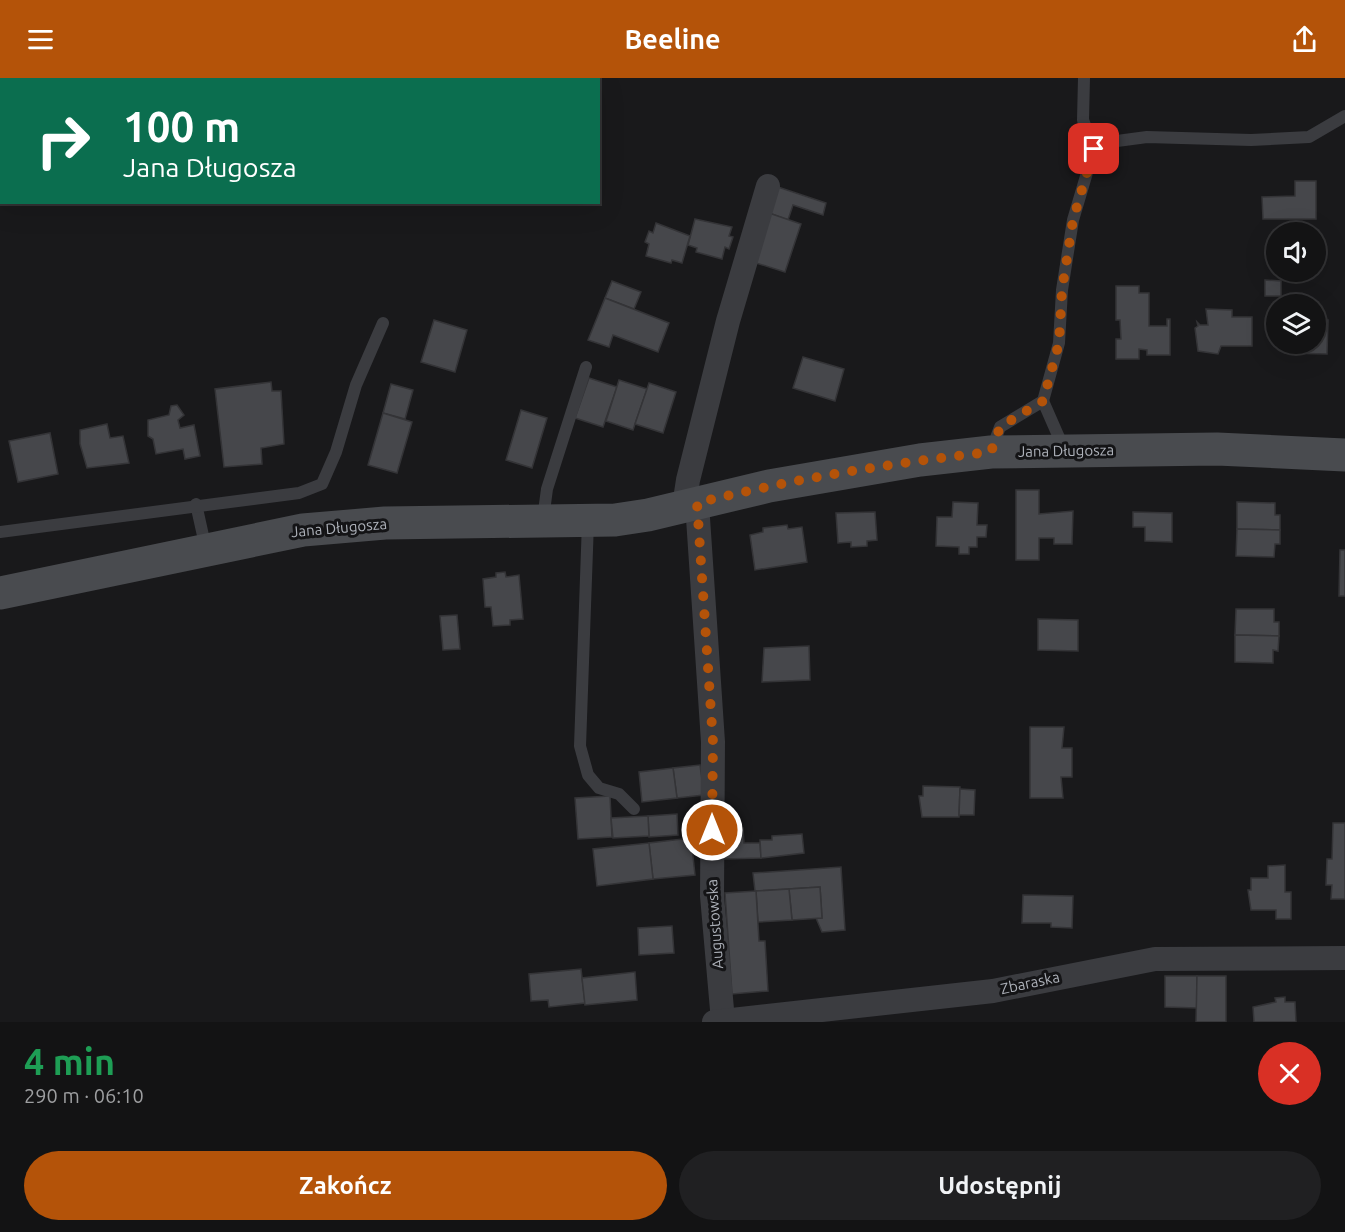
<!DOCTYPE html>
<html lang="pl">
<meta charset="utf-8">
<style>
body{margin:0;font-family:Ubuntu,sans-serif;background:#202022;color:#f1f3f6;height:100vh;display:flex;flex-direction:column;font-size:22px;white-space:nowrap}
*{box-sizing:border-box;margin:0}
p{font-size:20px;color:#9d9ea0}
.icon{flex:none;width:33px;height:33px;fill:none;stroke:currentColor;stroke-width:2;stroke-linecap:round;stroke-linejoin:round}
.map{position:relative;height:944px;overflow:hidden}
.details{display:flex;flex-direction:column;background:#131314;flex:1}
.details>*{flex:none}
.guide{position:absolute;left:0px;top:0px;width:600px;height:126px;box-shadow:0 6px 24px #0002,0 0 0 2px #323234;background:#0b6e4f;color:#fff;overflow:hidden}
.fabs{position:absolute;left:1266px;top:144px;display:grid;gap:12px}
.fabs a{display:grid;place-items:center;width:60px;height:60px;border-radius:50%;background:#131314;box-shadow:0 6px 24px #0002,0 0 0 2px #323234;font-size:30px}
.pin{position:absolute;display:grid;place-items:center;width:51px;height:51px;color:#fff;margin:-26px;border-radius:12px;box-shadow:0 3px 9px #0006}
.me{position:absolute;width:66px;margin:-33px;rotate:0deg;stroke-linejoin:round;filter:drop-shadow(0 0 4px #0008)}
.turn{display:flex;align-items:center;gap:21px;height:126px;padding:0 24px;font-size:27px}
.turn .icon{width:78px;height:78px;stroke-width:2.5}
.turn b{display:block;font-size:42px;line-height:51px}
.round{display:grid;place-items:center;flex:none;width:63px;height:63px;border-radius:32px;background:#202022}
.head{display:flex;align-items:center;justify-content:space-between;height:102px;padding:0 24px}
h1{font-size:36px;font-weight:600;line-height:45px;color:#1e9e55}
.button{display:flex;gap:12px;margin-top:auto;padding:12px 24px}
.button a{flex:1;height:69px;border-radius:36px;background:#b45309;color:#fff;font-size:24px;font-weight:600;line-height:69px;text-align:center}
.button a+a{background:#202022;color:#f1f3f6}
header{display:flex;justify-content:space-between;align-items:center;height:78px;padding:0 24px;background:#b45309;color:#fff;font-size:27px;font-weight:600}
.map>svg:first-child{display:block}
</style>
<header><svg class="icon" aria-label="menu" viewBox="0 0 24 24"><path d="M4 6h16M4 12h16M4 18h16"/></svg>Beeline<svg class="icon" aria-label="share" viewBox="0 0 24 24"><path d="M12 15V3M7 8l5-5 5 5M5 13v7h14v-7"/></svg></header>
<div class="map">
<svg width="1345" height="944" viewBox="0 0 1345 944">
<rect width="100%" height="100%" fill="#19191b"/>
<g fill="#46474b" stroke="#343437" stroke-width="1.5">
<polygon points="1295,103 1316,103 1316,141 1263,141 1262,119 1295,118"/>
<polygon points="778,109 826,125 823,137 793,127 788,142 769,135"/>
<polygon points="769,135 801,146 785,194 753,184"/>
<polygon points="695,141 732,149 729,158 733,159 729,171 725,169 722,181 696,174 697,170 688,167"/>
<polygon points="656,145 690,158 682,185 672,182 671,185 646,178 649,166 645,164 649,153 653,155"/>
<polygon points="1265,202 1281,203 1281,218 1265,218"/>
<polygon points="612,203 641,214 634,231 605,220"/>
<polygon points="1116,208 1139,208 1139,215 1149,215 1149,248 1167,248 1167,241 1170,241 1170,277 1147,277 1147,272 1139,271 1139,281 1116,281 1116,261 1121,261 1120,242 1116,242"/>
<polygon points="605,220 669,245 658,274 613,257 609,269 588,262"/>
<polygon points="1206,231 1232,232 1232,239 1252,239 1252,268 1221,268 1218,276 1198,273 1195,250 1198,248 1197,244 1200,247 1208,247"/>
<polygon points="434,242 467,252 455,294 421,284"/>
<polygon points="1316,242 1328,242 1327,276 1285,275 1285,266 1316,266"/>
<polygon points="803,279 844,291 835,323 793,310"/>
<polygon points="589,300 617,309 603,349 575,340"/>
<polygon points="619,302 647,311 633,352 606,343"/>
<polygon points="271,304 272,313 281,313 284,366 261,370 262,386 224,389 215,311"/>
<polygon points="649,305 676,314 663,355 635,346"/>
<polygon points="391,306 413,312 405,341 383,335"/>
<polygon points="177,327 184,337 178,342 180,350 194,347 200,378 185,381 183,371 156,376 153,361 148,358 148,342 169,337 171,328"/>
<polygon points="521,332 547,340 532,390 506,382"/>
<polygon points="383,335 412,344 397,395 368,387"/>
<polygon points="107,346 110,360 123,358 129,385 87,390 80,366 80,352"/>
<polygon points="50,355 58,396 18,404 9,363"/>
<polygon points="1016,412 1039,412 1039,436 1073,433 1072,466 1054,466 1054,460 1039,460 1039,482 1016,482"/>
<polygon points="953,424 978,425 977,447 987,447 986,459 977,459 977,469 969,469 969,476 959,476 959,469 936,468 937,439 952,439"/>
<polygon points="1237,424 1275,425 1275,437 1280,437 1280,452 1237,451"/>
<polygon points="875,434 877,462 867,463 867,468 851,469 851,464 838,465 836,435"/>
<polygon points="1133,434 1172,435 1172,464 1145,463 1145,449 1133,449"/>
<polygon points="787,447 788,451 802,449 807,484 755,492 750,457 763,454 763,450"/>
<polygon points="1237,451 1280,452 1280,466 1275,466 1274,479 1236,478"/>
<polygon points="1340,472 1345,472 1345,518 1339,518"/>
<polygon points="505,494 506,499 519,497 523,541 510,542 510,547 493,548 491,529 485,529 483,501 496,499 496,495"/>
<polygon points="1236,531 1274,531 1274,544 1279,544 1279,558 1235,557"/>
<polygon points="457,537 460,571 443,572 440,538"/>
<polygon points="1038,541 1078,542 1078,573 1038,572"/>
<polygon points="1235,557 1279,558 1278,573 1273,572 1273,585 1235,584"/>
<polygon points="809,568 810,602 762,604 764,570"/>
<polygon points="1030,649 1064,649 1062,670 1072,670 1072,699 1061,699 1063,720 1030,720"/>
<polygon points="700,687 704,717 677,720 673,690"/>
<polygon points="673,690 677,720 642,724 639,694"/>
<polygon points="923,708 960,709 959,739 922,739 919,718 923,718"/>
<polygon points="960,711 975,712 974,737 959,737"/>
<polygon points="610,718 612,759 578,761 575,720"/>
<polygon points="677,736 678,757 649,759 648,738"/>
<polygon points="648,738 649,758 613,760 611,740"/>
<polygon points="1333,745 1345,745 1345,821 1331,821 1332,807 1326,807 1327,781 1332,781"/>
<polygon points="743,750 744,765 760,765 761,780 724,781 724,751"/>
<polygon points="802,756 804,775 761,780 760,762 772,762 772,758"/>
<polygon points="691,760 695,797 653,801 649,765"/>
<polygon points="649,765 653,801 597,808 593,771"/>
<polygon points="1285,787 1285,814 1291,814 1291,841 1276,841 1276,832 1251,832 1248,812 1251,812 1251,800 1268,800 1268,788"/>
<polygon points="841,789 845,852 822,854 816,840 822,840 820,809 755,813 753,795"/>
<polygon points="820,809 822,840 792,842 789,811"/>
<polygon points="789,811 792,842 758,844 756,813"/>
<polygon points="756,813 759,863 765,863 768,913 732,916 725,815"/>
<polygon points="1023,817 1073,818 1072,850 1051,849 1051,845 1022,845"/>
<polygon points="672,848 674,875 639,877 638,850"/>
<polygon points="581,891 585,925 549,929 548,922 531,923 529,896"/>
<polygon points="635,894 637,922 585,927 582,900"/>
<polygon points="1165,898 1197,898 1197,930 1165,929"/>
<polygon points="1197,898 1226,898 1226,944 1196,944"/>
<polygon points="1285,919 1285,924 1295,924 1296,944 1254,944 1253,929 1276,924 1275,920"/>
</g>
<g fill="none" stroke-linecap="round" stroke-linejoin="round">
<g stroke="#3b3c40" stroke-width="12">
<polyline points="1084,0 1083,42 1094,71"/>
<polyline points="1043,323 1064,371"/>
<polyline points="991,373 1000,349 1043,323 1059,265 1062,212 1073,142 1094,71 1117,63 1147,59 1251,62 1309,59 1345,38"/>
<polyline points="196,426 206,471"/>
<polyline points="543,441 547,411 586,289"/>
<polyline points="588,444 580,668 588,697 599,710 619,716 634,731"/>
<polyline points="0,454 299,415 322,406 336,374 356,307 383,245"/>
</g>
<g stroke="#3b3c40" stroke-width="24">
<polyline points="697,425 713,664 712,818 723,943"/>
<polyline points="684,428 688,402 728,243 768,108"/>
<polyline points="714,944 993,913 1155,881 1345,880"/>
</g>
<polyline stroke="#494b4f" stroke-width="33" points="0,515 303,452 385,445 615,442 648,437 769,408 920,382 991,374 1217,371 1345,377"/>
</g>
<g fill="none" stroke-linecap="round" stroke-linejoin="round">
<path stroke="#b45309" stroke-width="10" stroke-dasharray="0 18" d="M712,752L713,664L697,425C793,401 892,385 991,374L1000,349L1043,323L1059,265L1062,212L1073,142L1094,71"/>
</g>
<g text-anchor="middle" stroke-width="6" stroke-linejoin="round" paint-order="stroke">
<g font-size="15" fill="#adb1b9" stroke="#141416">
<text transform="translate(1066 373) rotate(-1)" y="5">Jana Długosza</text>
<text transform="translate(339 450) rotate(-5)" y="5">Jana Długosza</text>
<text transform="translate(715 846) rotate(-94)" y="5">Augustowska</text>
<text transform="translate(1030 905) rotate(-12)" y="5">Zbaraska</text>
</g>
</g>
</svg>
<div class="fabs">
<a><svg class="icon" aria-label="sound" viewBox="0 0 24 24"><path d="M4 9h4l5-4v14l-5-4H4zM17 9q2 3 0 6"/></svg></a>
<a><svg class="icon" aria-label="layers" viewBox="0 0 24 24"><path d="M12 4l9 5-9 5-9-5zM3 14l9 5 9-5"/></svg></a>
</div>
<div class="pin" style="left:1094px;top:71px;background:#d93025"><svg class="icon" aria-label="arrive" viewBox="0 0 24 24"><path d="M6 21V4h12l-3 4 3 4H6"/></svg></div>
<svg class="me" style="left:712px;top:752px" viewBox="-20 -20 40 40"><circle r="17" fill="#b45309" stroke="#fff" stroke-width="3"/><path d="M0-11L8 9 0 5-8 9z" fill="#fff"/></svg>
<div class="guide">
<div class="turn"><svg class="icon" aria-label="right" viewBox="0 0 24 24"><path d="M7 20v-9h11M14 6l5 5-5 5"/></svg><div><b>100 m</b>Jana Długosza</div></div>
</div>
</div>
<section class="details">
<div class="head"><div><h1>4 min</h1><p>290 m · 06:10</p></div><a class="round" style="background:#d93025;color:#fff"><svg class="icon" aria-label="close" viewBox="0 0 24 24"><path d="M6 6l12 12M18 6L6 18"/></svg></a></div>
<div class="button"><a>Zakończ</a><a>Udostępnij</a></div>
</section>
